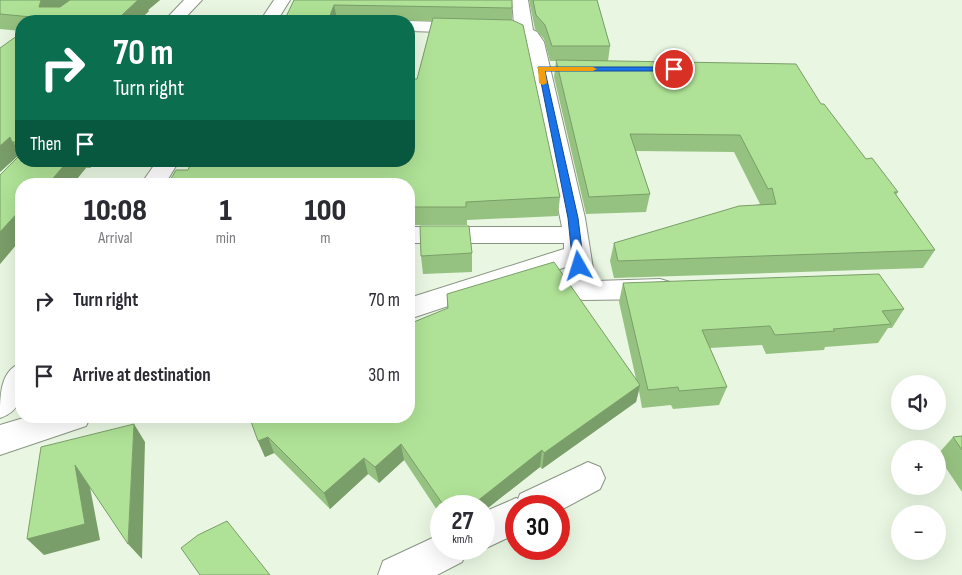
<!DOCTYPE html>
<meta charset="utf-8">
<style>
body{margin:0;font-family:"Sofia Sans Condensed",sans-serif;background:#f7f7f7;color:#2b2b33;height:100vh;display:flex;flex-direction:column;font-size:19px;white-space:nowrap}
*{box-sizing:border-box;margin:0}
p{font-size:16px;color:#7c7c81}
.icon{flex:none;width:28px;height:28px;fill:none;stroke:currentColor;stroke-width:2;stroke-linecap:round;stroke-linejoin:round}
.map{position:relative;flex:1;overflow:hidden}
.drawer{position:absolute;left:15px;top:178px;width:400px;height:245px;display:flex;flex-direction:column;background:#fff;border-radius:20px;box-shadow:0 5px 20px #0002}
.drawer>*{flex:none}
.hud{position:absolute;left:15px;top:15px;width:400px;height:152px;border-radius:20px;box-shadow:0 5px 20px #0002;background:#0b6e4f;color:#fff;overflow:hidden}
.controls{position:absolute;left:891px;top:375px;display:grid;gap:10px}
.controls a{display:grid;place-items:center;width:55px;height:55px;border-radius:50%;background:#fff;box-shadow:0 5px 20px #0002;font-size:25px}
.speed{position:absolute;left:430px;top:495px;display:flex;gap:10px;font-size:25px;font-weight:700;text-align:center}
.speed>*{display:grid;place-content:center;width:65px;height:65px;border-radius:50%;background:#fff;box-shadow:0 5px 20px #0002;line-height:1}
.speed small{font-size:12px;font-weight:400}
.speed .limit{border:8px solid #d22;background:#fff;color:#111}
.pin{position:absolute;display:grid;place-items:center;width:42px;height:42px;color:#fff;margin:-21px;border:2px solid #fff;border-radius:50%;box-shadow:0 1px 5px #0007}
.me{position:absolute;width:55px;margin:-28px;rotate:354deg;stroke-linejoin:round;filter:drop-shadow(0 0 4px #0008)}
.turn{display:flex;align-items:center;gap:18px;height:105px;padding:0 15px;font-size:22px}
.turn .icon{width:65px;height:65px;stroke-width:2.5}
.turn b{display:block;font-size:35px;line-height:42px}
.then{display:flex;align-items:center;height:48px;padding:0 15px;background:#0003;gap:10px;font-size:19px}
.eta{display:flex;justify-content:space-evenly;align-items:center;height:85px;text-align:center}
.eta b{font-size:30px;font-weight:800;line-height:35px}
ul{padding:0;list-style:none}
li{display:flex;align-items:center;gap:15px;height:75px;padding:0 15px}
li div{flex:1}
li b{display:block;font-size:19px}
li em{font-style:normal}
.map>svg:first-child{display:block}
</style>
<div class="map">
<svg width="962" height="575" viewBox="0 0 962 575">
<rect width="100%" height="100%" fill="#e9f7e2"/>
<g fill="none" stroke-linecap="round" stroke-linejoin="round">
<defs>
<g id="street">
<polygon points="184,0 202,0 182,21 164,21"/>
<polygon points="274,0 290,0 280,16 285,17 288,21 260,21"/>
<polygon points="512,0 528,0 533,30 537,32 544,42 585,218 595,281 660,279 670,282 674,289 670,296 660,299 583,300 573,297 569,290 566,267 409,319 409,298 564,249 564,243 409,243 409,227 562,227 524,40 512,34 409,31 409,21 407,21 409,21 514,24"/>
<polygon points="157,161 179,161 165,184 141,184"/>
<path d="M21,363C21,387 27,409 0,418C0,395 0,371 21,363Z"/>
<polygon points="30,416 91,416 86,426 0,455 0,425"/>
<polygon points="588,462 600,467 605,478 600,489 559,511 559,506 516,506 516,534 484,549 484,512 516,498 518,499 520,494"/>
<polygon points="441,534 441,549 468,549 462,562 437,575 378,575 383,561"/>
</g>
</defs>
<use href="#street" stroke="#889582" stroke-width="2"/>
<use href="#street" fill="#fff" fill-rule="evenodd"/>
</g>
<g fill="#96c281">
<polygon points="0,0 160,0 148,10 149,11 144,16 153,21 21,21 21,31 0,29"/>
<polygon points="294,0 512,8 512,20 560,197 558,216 467,220 467,225 409,225 409,184 188,170 417,79 432,21 337,19 336,21 284,21"/>
<polygon points="529,0 597,0 610,46 608,61 821,104 866,159 898,192 896,195 935,250 923,268 614,278 610,261 614,243 760,204 734,152 636,151 650,194 646,212 586,214 554,77 556,61 550,61 544,39 535,29"/>
<polygon points="21,33 21,161 96,161 90,168 86,168 21,184 21,239 0,264 0,175 20,155 20,154 0,172"/>
<polygon points="472,253 472,272 423,274 421,256"/>
<polygon points="623,283 904,309 892,328 888,328 878,343 825,347 824,350 766,354 762,345 710,348 727,387 719,405 673,409 671,405 642,408 639,391 636,402 542,469 540,467 484,511 484,506 441,506 441,516 404,460 379,483 368,474 330,509 274,453 265,457 258,441 249,416 409,416 447,308 447,294 636,379 619,302"/>
<polygon points="962,436 962,492 938,456 938,454 953,437"/>
</g>
<g fill="#7a9e69">
<polygon points="41,0 72,0 48,15 39,7"/>
<polygon points="138,0 160,0 148,10 149,11 138,21 122,15"/>
<polygon points="334,5 337,19 336,21 328,21"/>
<polygon points="151,16 153,21 145,21"/>
<polygon points="10,137 20,154 0,172 0,146"/>
<polygon points="68,161 83,161 86,168 73,184 48,184"/>
<polygon points="86,161 96,161 90,168"/>
<polygon points="21,209 21,239 0,264 0,232"/>
<polygon points="640,385 636,402 542,469 544,453"/>
<polygon points="134,424 145,442 142,559 128,544"/>
<polygon points="268,437 274,453 265,457 258,441"/>
<polygon points="401,444 404,460 379,483 375,467"/>
<polygon points="542,450 540,467 484,511 484,506 471,506"/>
<polygon points="364,458 368,474 330,509 324,493"/>
<polygon points="75,465 89,482 100,540 44,555 27,539"/>
</g>
<g fill="#afe296" stroke="#7a9e69">
<polygon points="0,0 41,0 39,7 60,7 70,0 138,0 122,15 151,16 145,21 38,21 42,18 0,14"/>
<polygon points="294,0 512,0 512,8 334,5 328,21 284,21"/>
<polygon points="533,0 597,0 610,46 552,46 545,25 536,15"/>
<polygon points="433,18 512,20 523,25 560,197 466,202 466,207 409,207 409,184 168,184 176,170 188,170 192,161 409,161 409,79 417,79"/>
<polygon points="21,33 21,142 12,142 10,137 0,146 0,48"/>
<polygon points="556,60 796,64 821,104 824,104 866,159 872,158 898,192 894,192 935,250 618,261 614,243 739,206 776,204 772,188 768,189 740,135 630,134 650,194 589,197"/>
<polygon points="21,154 21,161 68,161 48,184 21,184 21,209 0,232 0,175"/>
<polygon points="420,226 469,226 472,253 421,256"/>
<polygon points="554,262 640,385 544,453 542,450 471,506 444,506 401,444 375,467 364,458 324,493 268,437 258,441 249,416 409,416 409,324 448,308 447,294"/>
<polygon points="879,274 904,309 882,311 891,324 833,329 835,331 775,335 770,326 702,330 727,387 679,391 678,387 648,390 623,283"/>
<polygon points="134,424 128,544 75,465 85,524 27,539 41,447"/>
<polygon points="962,436 962,450 953,437"/>
<polygon points="227,521 270,575 200,575 181,548 198,535"/>
</g>
<polygon fill="#1a73e8" stroke="#114b97" points="538,67 674,67 678,69 674,71 545,71 578,218 584,266 579,270 573,266 568,218"/>
<polygon fill="#f59e0b" points="538,67 593,67 597,69 593,71 545,71 547,83 543,85 539,83"/>
</svg>
<div class="controls">
<a><svg class="icon" aria-label="sound" viewBox="0 0 24 24"><path d="M4 9h4l5-4v14l-5-4H4zM17 9q2 3 0 6"/></svg></a>
<a>+</a>
<a>−</a>
</div>
<div class="speed"><div>27<small>km/h</small></div><div class="limit">30</div></div>
<div class="pin" style="left:674px;top:69px;background:#d93025"><svg class="icon" aria-label="arrive" viewBox="0 0 24 24"><path d="M6 21V4h12l-3 4 3 4H6"/></svg></div>
<svg class="me" style="left:579px;top:266px" viewBox="-20 -20 40 40"><path d="M0-17L14 15 0 8-14 15z" fill="#1a73e8" stroke="#fff" stroke-width="4"/></svg>
<div class="hud">
<div class="turn"><svg class="icon" aria-label="right" viewBox="0 0 24 24"><path d="M7 20v-9h11M14 6l5 5-5 5"/></svg><div><b>70 m</b>Turn right</div></div>
<div class="then">Then<svg class="icon" aria-label="arrive" viewBox="0 0 24 24"><path d="M6 21V4h12l-3 4 3 4H6"/></svg></div>
</div>
<section class="drawer">
<div class="eta">
<div><b>10:08</b><p>Arrival</p></div>
<div><b>1</b><p>min</p></div>
<div><b>100</b><p>m</p></div>
</div>
<ul>
<li><svg class="icon" aria-label="right" viewBox="0 0 24 24"><path d="M7 20v-9h11M14 6l5 5-5 5"/></svg><div><b>Turn right</b></div><em>70 m</em></li>
<li><svg class="icon" aria-label="arrive" viewBox="0 0 24 24"><path d="M6 21V4h12l-3 4 3 4H6"/></svg><div><b>Arrive at destination</b></div><em>30 m</em></li>
</ul>
</section>
</div>
